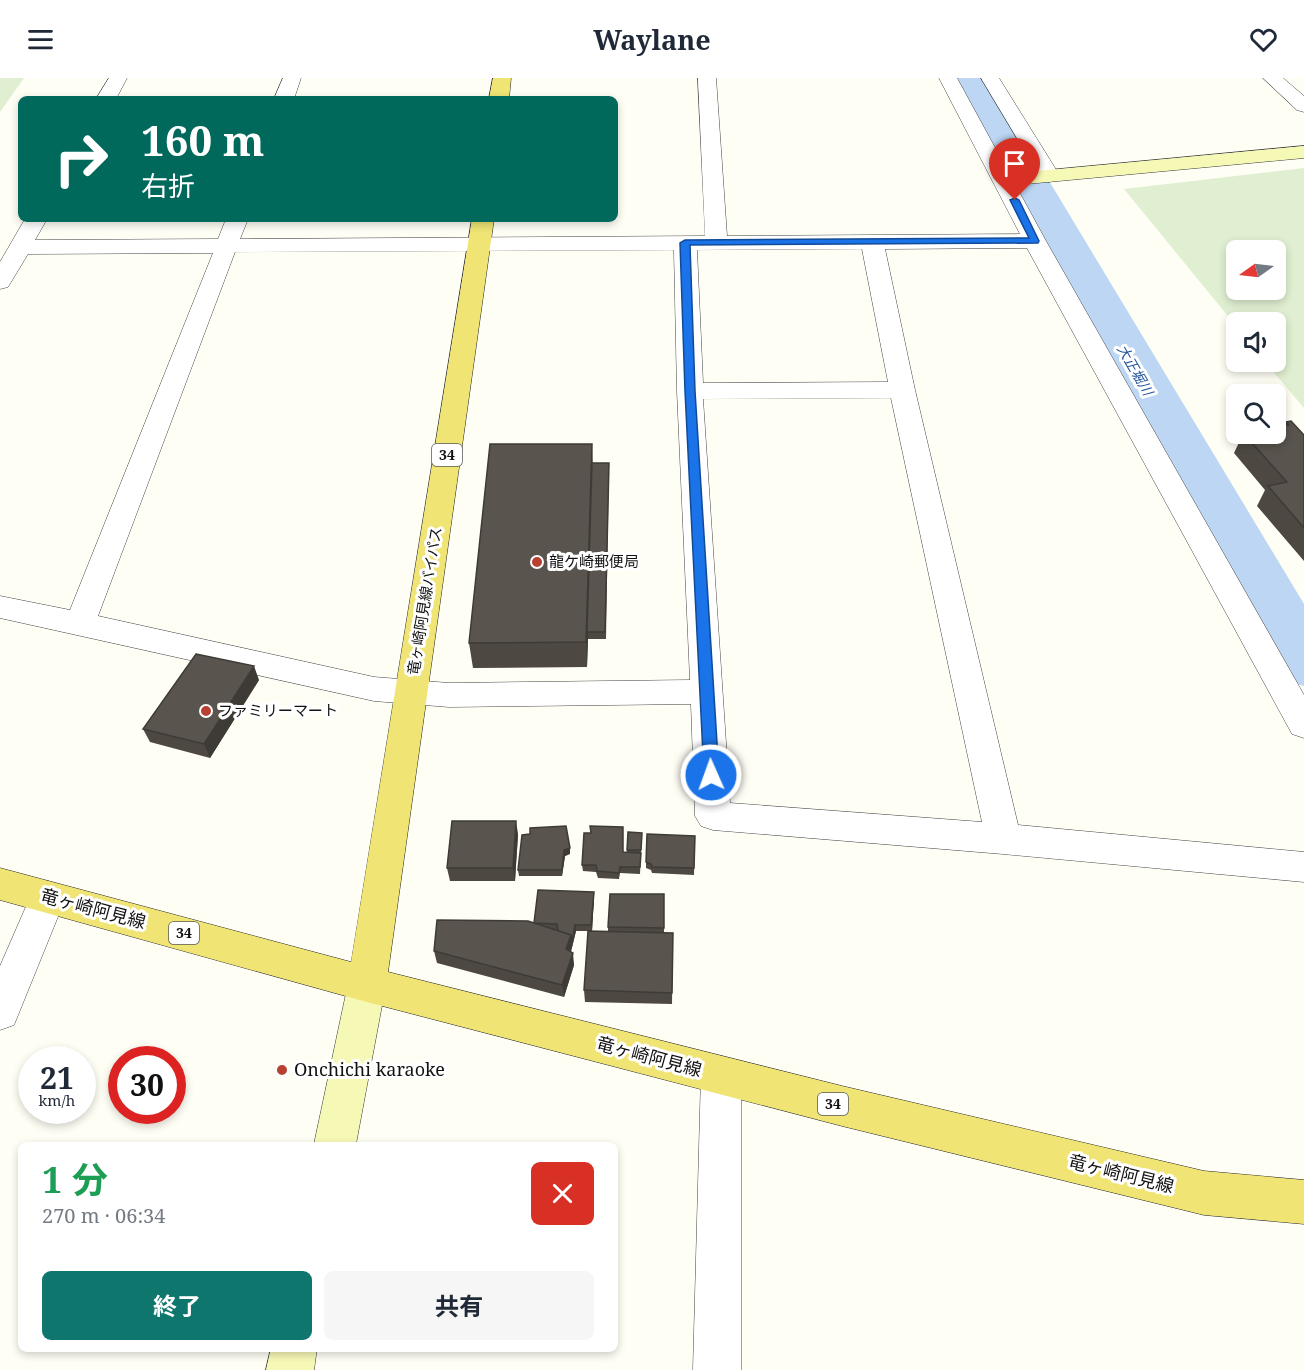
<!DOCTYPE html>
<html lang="ja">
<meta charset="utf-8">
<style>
body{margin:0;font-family:"Noto Serif","Noto Sans JP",serif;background:#f6f6f7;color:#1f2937;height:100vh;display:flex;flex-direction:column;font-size:22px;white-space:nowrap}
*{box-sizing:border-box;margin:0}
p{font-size:20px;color:#747a83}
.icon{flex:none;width:33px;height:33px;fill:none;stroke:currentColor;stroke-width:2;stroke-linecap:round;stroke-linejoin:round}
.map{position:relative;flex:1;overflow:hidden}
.details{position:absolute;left:18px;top:1064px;width:600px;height:210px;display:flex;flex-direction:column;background:#fff;border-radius:9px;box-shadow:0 3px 9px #0003}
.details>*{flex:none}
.hud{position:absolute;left:18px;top:18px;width:600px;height:126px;border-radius:9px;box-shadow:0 3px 9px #0003;background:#00695c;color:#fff;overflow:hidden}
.needle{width:39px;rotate:256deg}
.buttons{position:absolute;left:1226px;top:162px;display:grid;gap:12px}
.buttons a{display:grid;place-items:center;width:60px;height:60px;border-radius:9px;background:#fff;box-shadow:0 3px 9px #0003;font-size:30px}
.speed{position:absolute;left:18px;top:968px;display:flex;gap:12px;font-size:30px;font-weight:700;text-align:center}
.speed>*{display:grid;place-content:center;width:78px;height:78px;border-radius:50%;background:#fff;box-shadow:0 3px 9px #0003;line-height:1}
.speed small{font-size:15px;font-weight:400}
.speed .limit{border:9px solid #d22;background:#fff;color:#111}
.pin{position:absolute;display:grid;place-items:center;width:51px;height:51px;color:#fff;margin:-62px -26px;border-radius:50% 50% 50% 0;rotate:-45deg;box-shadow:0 0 6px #0007}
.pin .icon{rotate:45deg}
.me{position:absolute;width:66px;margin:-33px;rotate:358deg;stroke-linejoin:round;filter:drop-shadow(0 0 4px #0008)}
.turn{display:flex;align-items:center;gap:21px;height:126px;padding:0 24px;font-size:27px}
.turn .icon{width:78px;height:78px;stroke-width:2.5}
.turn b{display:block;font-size:42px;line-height:51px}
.round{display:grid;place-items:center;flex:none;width:63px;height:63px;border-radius:9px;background:#f6f6f7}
.overview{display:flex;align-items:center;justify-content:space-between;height:102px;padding:0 24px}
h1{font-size:36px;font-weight:700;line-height:45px;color:#1e9e55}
.action{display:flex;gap:12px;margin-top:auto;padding:12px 24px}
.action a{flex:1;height:69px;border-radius:9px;background:#0f766e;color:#fff;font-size:24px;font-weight:700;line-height:69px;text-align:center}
.action a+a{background:#f6f6f7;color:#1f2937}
header{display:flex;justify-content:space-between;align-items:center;height:78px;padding:0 24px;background:#fff;font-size:27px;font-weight:700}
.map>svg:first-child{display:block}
</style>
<header><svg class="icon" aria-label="menu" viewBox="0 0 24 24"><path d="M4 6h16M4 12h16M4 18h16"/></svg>Waylane<svg class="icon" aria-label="heart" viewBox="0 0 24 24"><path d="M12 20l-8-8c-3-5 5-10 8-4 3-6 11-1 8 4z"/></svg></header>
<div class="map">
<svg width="1304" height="1292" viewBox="0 0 1304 1292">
<rect width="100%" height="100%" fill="#fefef5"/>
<g fill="#e0efd1" fill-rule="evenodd">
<polygon points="0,0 24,0 0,34"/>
<path d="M1304,90V330L1265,284H1275V244H1236V248L1124,111ZM1236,172H1275V212H1236Z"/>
</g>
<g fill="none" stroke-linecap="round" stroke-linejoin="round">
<polygon fill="#bcd6f3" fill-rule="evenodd" points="947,0 987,0 1304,526 1304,608 1280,601"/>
<defs>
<g id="street">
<polygon points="109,0 127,0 116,21 96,21"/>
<polygon points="283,0 301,0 294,21 274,21"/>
<path d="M698,0H716L727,158L1020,156L939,0H957L1046,163L1304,617V660L1292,656L1027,170L885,171L915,312L1018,747L1304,774V804L1003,776L713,752L701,748L695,738L691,626L449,629L374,623L0,540V518L70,532L213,175L28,176L8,209L0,211V184L25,141H47L35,162L218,161L226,141H248L240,161L705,158ZM862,171L888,304L703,305L697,172ZM674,172L677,313L690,602L449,605L374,599L98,538L235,174ZM891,320L982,744L730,725L703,321Z"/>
<polygon points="981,0 999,0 1060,98 1056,102 1049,104 1042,102"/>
<polygon points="1263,0 1283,0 1304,18 1304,34 1297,32"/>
<polygon points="48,803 61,808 66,819 14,947 0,952 0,888 35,808"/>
<polygon points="721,978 735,983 741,997 741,1292 693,1292 701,997 707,983"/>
</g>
<g id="secondary">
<polygon points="1304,68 1304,80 1005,108 998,106 994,102 998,98 1005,96"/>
<polygon points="367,888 381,894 386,906 356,1066 314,1066 348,906 353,894"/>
<polygon points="271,1270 317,1270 314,1292 266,1292"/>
</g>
<g id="primary">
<polygon points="493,0 511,0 509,21 489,21"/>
<polygon points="472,141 494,141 388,894 842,1008 1204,1093 1304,1102 1304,1146 1204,1137 842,1048 367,924 0,822 0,790 351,884"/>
</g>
</defs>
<use href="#street" stroke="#444" stroke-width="1"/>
<use href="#secondary" stroke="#333" stroke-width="1"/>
<use href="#primary" stroke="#222" stroke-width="1"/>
<use href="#street" fill="#fff" fill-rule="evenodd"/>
<use href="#secondary" fill="#f6f9b5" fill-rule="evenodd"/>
<use href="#primary" fill="#efe474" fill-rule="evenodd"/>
</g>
<g fill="#4d4842">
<polygon points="1286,344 1304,357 1304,483 1257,428 1265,412 1234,375 1243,356 1275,356 1284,348"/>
<polygon points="592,385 609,385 606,561 588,561 587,589 473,590 469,565"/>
<polygon points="259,602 210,680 150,664 143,651"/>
<polygon points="628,754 642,755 640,796 620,795 619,801 598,800 596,794 583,793 582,787 623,774 627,774"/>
<polygon points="518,756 515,803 450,803 447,790"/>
<polygon points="695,758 694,797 652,795 651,792 646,790 646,784"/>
<polygon points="570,776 565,778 562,798 519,798 518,792"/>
<polygon points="594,814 594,820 592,853 608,853 608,849 664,816 664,855 673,855 672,926 585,924 584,912 588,853 576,853 571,874 574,887 564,919 437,885 434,873 534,845"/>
</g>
<g fill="#3e3b36">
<polygon points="592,366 593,392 587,589 586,564"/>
<polygon points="254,588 259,602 210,680 204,666"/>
<polygon points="516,743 518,756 515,803 513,790"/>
<polygon points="570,770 570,776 565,778 562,798 562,792 564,772"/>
<polygon points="594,814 594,820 592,853 591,847"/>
<polygon points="575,847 576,853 572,869 567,883 566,871"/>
<polygon points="573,875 574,887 564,919 562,907"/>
</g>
<g fill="#59544d" stroke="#3e3b36" stroke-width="1.5">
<polygon points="1291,343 1304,357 1304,450 1268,408 1287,404 1244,356 1275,356 1275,349 1289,347 1286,344"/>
<polygon points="490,366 592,366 586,564 469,565"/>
<polygon points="592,385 609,385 605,554 587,554"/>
<polygon points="196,576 254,588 204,666 143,651"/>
<polygon points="452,743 516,743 513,790 447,790"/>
<polygon points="566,748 570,770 564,772 562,792 518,792 522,757 530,756 530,750"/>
<polygon points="590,748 623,749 623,774 641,775 640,789 620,789 619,795 597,793 596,787 582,787 584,755 591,755"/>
<polygon points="628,754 642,755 641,772 627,772"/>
<polygon points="647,756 695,758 694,790 652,789 651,786 646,784"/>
<polygon points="538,812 594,814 591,847 575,847 572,863 571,857 558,853 557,846 534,845"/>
<polygon points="610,816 664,816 664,850 608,849"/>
<polygon points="437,842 528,843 571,857 566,871 573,875 562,907 434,873"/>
<polygon points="588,853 673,855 672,915 584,912"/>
</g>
<polygon fill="#1a73e8" stroke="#114b97" stroke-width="1.5" points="1015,120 1019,122 1039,163 1038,165 690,167 695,313 719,697 716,701 706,701 704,697 685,313 680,165 685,162 1029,160 1010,122"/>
<g fill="#b84031" stroke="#fff" stroke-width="2">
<circle cx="537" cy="484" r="6"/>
<circle cx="206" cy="633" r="6"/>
<circle cx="282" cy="992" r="6"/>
</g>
<g text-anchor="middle" stroke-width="6" stroke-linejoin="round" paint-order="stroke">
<g font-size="14" font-style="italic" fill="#21539b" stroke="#fff">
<text transform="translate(1135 292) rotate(60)" y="5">大正堀川</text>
</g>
<g fill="#fff" stroke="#585858" stroke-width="1.5">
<rect x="432" y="366" width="30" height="22" rx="4.5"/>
<rect x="169" y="844" width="30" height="22" rx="4.5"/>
<rect x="818" y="1015" width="30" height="22" rx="4.5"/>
</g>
<g font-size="14" font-weight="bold" fill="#111">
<text x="447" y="382">34</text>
<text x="184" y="860">34</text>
<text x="833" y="1031">34</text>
</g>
<g font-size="15" fill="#111" stroke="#fff" text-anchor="start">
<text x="549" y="489">龍ケ崎郵便局</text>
<text x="218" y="638">ファミリーマート</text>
</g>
<g font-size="15" fill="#111" stroke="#fff">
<text transform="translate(425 523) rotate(-81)" y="5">竜ヶ崎阿見線バイパス</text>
</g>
<g font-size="18" fill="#111" stroke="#fff">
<text transform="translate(93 831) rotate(15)" y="6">竜ヶ崎阿見線</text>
<text transform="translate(649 979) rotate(15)" y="6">竜ヶ崎阿見線</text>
<text transform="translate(1121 1096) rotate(14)" y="6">竜ヶ崎阿見線</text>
</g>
<g font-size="18" fill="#111" stroke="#fff" text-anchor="start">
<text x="294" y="998">Onchichi karaoke</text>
</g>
</g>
</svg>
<div class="buttons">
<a><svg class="needle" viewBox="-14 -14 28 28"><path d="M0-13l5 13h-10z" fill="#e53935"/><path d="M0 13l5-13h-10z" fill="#747a83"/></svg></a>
<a><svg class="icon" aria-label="sound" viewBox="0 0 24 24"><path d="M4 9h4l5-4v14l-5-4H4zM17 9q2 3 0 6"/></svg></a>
<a><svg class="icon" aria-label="search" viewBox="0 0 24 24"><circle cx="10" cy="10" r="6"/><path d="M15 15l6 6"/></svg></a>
</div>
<div class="speed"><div>21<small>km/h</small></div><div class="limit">30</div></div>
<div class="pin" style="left:1015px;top:122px;background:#d93025"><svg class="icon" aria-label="arrive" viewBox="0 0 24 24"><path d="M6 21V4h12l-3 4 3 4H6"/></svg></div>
<svg class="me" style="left:711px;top:697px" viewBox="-20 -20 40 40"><circle r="17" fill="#1a73e8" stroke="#fff" stroke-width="3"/><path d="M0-11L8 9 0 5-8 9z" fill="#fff"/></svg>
<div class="hud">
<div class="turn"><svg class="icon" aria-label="right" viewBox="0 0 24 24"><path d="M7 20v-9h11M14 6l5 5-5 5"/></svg><div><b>160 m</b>右折</div></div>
</div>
<section class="details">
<div class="overview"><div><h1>1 分</h1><p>270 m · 06:34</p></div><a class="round" style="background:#d93025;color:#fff"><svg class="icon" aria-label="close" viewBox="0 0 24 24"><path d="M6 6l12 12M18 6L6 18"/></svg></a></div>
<div class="action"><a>終了</a><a>共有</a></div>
</section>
</div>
